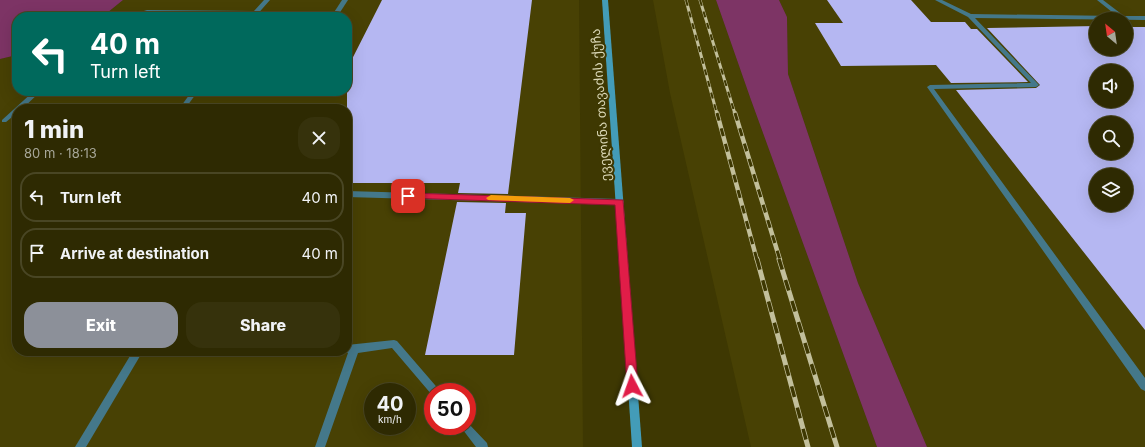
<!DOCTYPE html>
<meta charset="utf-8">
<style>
body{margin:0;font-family:Inter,"Noto Sans Georgian",sans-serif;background:#36320c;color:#f1f3f6;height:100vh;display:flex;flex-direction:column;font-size:15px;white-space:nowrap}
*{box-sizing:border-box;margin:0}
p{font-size:13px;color:#a7a799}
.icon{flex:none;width:22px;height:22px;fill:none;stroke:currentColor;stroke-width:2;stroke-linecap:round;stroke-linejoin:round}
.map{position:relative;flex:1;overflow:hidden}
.details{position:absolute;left:12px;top:104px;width:340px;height:252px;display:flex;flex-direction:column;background:#2e2a02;border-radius:16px;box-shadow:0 4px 16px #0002,0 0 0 1px #494624}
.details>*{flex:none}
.guide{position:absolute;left:12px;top:12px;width:340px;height:84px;border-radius:16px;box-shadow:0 4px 16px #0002,0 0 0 1px #494624;background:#00695c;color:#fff;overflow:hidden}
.needle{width:26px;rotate:331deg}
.tools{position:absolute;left:1089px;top:12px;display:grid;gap:8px}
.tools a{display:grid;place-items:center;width:44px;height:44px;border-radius:50%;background:#2e2a02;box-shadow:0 4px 16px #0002,0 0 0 1px #494624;font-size:20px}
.speed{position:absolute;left:364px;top:383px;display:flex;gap:8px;font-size:20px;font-weight:700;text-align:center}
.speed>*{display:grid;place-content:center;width:52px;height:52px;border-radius:50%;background:#2e2a02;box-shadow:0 4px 16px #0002,0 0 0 1px #494624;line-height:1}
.speed small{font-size:10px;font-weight:400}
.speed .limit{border:6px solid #d22;background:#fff;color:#111}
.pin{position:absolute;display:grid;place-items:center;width:34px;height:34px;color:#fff;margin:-17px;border-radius:8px;box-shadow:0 2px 6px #0006}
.me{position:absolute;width:44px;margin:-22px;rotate:356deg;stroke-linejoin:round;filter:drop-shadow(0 0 3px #0008)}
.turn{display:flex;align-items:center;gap:14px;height:84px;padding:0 12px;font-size:18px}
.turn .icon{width:52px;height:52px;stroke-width:2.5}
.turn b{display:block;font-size:28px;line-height:34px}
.round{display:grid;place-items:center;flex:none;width:42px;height:42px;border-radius:16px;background:#36320c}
.head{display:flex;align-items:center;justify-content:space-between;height:68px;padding:0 12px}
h1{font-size:24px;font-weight:800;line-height:30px}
.button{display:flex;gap:8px;margin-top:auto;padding:8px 12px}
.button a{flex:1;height:46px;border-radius:16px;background:#8c9099;color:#fff;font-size:16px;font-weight:800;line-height:46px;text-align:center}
.button a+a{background:#36320c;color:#f1f3f6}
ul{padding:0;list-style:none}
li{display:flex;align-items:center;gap:12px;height:50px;margin:0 8px 6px;padding:0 4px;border:2px solid #494624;border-radius:16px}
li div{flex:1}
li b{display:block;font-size:15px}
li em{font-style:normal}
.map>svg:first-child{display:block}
</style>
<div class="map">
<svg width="1145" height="447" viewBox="0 0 1145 447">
<rect width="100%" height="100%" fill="#3e3802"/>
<g fill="#484104" fill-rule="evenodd">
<path d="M123,0H579L583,447H0V59L17,55V91H347V17H102ZM17,109H347V351H17ZM373,392H407V426H373ZM433,392H467V426H433Z"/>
<polygon points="653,0 716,0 751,100 877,447 751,447 670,93"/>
<path d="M779,0H1145V447H927L858,283L788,74L787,17ZM1096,19H1126V49H1096ZM1096,71H1126V101H1096ZM1096,123H1126V153H1096ZM1096,175H1126V205H1096Z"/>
</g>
<g fill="#7d3465">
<polygon points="0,0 123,0 102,17 17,17 17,55 0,59"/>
<polygon points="716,0 779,0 787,17 788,74 858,283 927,447 877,447 751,100"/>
</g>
<g fill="#b5b7f2" fill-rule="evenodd">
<polygon points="382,0 532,0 508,194 458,193 460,183 347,183 347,69"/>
<polygon points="827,0 911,0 931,22 965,22 971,29 977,29 1028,82 951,83 936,65 841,66 815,23 843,23"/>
<path d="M1096,26V49H1126V27H1145V330L956,90L1036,88L1040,85L987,28ZM1096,71H1126V101H1096ZM1096,123H1126V153H1096ZM1096,175H1126V205H1096Z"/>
<polygon points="457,202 506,203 505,213 526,213 514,355 425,355"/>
</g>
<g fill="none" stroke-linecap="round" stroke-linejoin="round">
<g fill="#44788a" fill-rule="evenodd">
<polygon points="264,0 270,0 255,17 251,17 251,15 147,14 134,17 125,17 147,10 254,11"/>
<polygon points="342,0 348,0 337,17 331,17"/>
<polygon points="935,0 942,0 971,14 1117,16 1097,0 1103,0 1124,16 1145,16 1145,20 975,18 1039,85 1036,87 934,89 1145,378 1145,391 1141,389 927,87 930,85 1031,83 968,17"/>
<polygon points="34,91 41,91 22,109 17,109 17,113 6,122 2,122 2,120"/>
<polygon points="192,91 198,91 185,109 179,109"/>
<polygon points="347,191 620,199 624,202 620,205 347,197"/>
<polygon points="394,340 397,341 441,392 433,392 432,395 392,348 358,353 325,447 315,447 348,353 343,351 347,351 347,345"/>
<polygon points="133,351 143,351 86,447 75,447"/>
<polygon points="467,422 487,443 488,447 476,447 460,426 467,426"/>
</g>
<polygon fill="#439cb8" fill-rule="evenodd" points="602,0 608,0 642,447 632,447"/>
<defs>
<g id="rail-far2">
<polyline points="686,0 717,114"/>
<polyline points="700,0 735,114"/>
</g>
<g id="rail-far1">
<polyline points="717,113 757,260"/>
<polyline points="735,113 780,260"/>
</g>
<g id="rail">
<polyline points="757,259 808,447"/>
<polyline points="779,259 837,447"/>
</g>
</defs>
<use href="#rail-far2" stroke="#c2bf9b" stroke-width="3"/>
<use href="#rail-far1" stroke="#c2bf9b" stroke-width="4.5"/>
<use href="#rail" stroke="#c2bf9b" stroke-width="5"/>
<use href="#rail-far2" stroke="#3e3802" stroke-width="2" stroke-dasharray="6" stroke-linecap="butt"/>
<use href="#rail-far1" stroke="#3e3802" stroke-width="3" stroke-dasharray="8" stroke-linecap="butt"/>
<use href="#rail" stroke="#3e3802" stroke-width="3.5" stroke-dasharray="11" stroke-linecap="butt"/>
</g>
<polygon fill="#e11d48" stroke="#92132f" points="408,193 623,200 638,386 637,389 632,391 628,389 627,386 615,205 405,198 403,196"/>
<polygon fill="#f59e0b" points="491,195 570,198 574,200 570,203 488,200 486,198"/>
<g text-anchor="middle" stroke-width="4" stroke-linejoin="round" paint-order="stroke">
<g font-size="13" fill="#dad7b6" stroke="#3e3802">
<text transform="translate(600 105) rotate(-94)" y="5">ეველინა თავაძის ქუჩა</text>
</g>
</g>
</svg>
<div class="tools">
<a><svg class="needle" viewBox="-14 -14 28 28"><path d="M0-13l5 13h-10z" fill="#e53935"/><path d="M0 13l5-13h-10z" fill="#a7a799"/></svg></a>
<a><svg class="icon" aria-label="sound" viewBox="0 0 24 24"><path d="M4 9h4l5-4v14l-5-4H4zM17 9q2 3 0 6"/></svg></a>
<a><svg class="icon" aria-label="search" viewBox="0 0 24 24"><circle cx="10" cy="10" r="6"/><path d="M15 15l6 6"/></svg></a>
<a><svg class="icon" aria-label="layers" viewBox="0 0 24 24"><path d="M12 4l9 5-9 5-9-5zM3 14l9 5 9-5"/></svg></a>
</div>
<div class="speed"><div>40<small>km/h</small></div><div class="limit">50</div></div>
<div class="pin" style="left:408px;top:196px;background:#d93025"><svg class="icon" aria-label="arrive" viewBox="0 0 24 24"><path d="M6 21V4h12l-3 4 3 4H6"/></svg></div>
<svg class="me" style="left:632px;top:386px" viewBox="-20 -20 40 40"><path d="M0-17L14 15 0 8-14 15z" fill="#e11d48" stroke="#fff" stroke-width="4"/></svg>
<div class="guide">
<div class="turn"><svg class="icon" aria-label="left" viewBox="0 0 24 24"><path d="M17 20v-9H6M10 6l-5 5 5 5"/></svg><div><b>40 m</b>Turn left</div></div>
</div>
<section class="details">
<div class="head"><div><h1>1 min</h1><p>80 m · 18:13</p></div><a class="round"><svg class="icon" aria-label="close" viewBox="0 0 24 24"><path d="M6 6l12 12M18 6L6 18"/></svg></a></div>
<ul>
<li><svg class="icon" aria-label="left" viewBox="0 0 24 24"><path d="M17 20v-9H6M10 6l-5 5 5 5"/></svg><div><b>Turn left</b></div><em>40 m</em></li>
<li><svg class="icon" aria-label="arrive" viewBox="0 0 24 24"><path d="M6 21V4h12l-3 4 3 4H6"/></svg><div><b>Arrive at destination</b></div><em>40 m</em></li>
</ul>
<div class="button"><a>Exit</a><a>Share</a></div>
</section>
</div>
